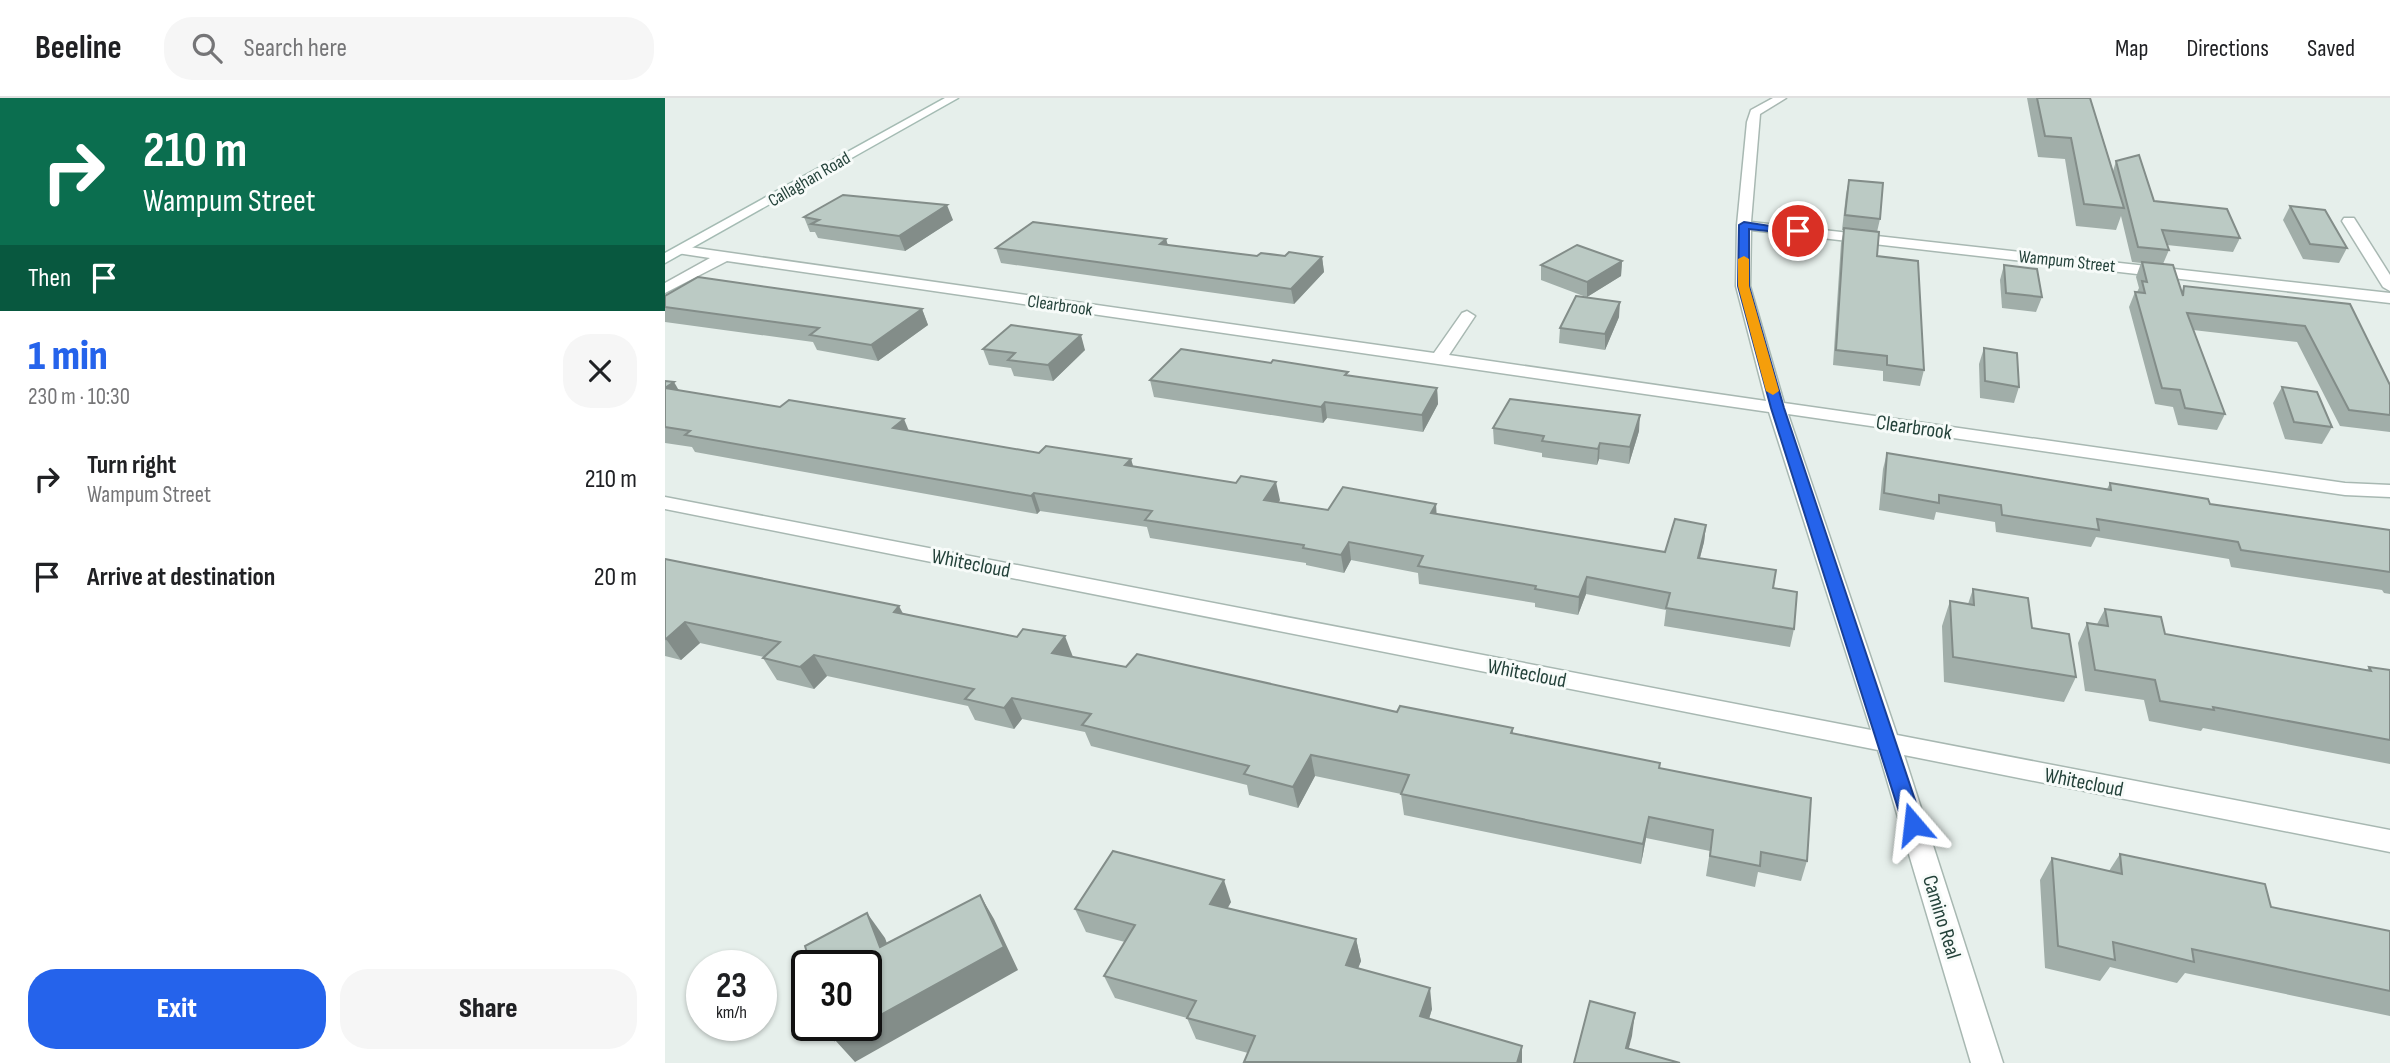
<!DOCTYPE html>
<meta charset="utf-8">
<style>
body{margin:0;font-family:"Sofia Sans Condensed",sans-serif;background:#f6f6f6;color:#202124;height:100vh;display:flex;flex-direction:column;font-size:26px;white-space:nowrap}
*{box-sizing:border-box;margin:0}
p{font-size:23px;color:#757577}
.icon{flex:none;width:38px;height:38px;fill:none;stroke:currentColor;stroke-width:2;stroke-linecap:round;stroke-linejoin:round}
.map{position:relative;flex:1;overflow:hidden}
.details{display:flex;flex-direction:column;background:#fff;width:665px}
.details>*{flex:none}
.guide{background:#0b6e4f;color:#fff;overflow:hidden}
.speed{position:absolute;left:21px;top:852px;display:flex;gap:14px;font-size:35px;font-weight:700;text-align:center}
.speed>*{display:grid;place-content:center;width:91px;height:91px;border-radius:50%;background:#fff;box-shadow:0 2px 5px #0004;line-height:1}
.speed small{font-size:18px;font-weight:400}
.speed .limit{border:4px solid #111;border-radius:10px;background:#fff;color:#111}
.pin{position:absolute;display:grid;place-items:center;width:60px;height:60px;color:#fff;margin:-30px;border:4px solid #fff;border-radius:50%;box-shadow:0 2px 7px #0007}
.me{position:absolute;width:77px;margin:-38px;rotate:343deg;stroke-linejoin:round;filter:drop-shadow(0 0 5px #0008)}
.turn{display:flex;align-items:center;gap:24px;height:147px;padding:0 28px;font-size:32px}
.turn .icon{width:91px;height:91px;stroke-width:2.5}
.turn b{display:block;font-size:49px;line-height:60px}
.then{display:flex;align-items:center;height:66px;padding:0 28px;background:#0003;gap:14px;font-size:26px}
.round{display:grid;place-items:center;flex:none;width:74px;height:74px;border-radius:28px;background:#f6f6f6}
.summary{display:flex;align-items:center;justify-content:space-between;height:119px;padding:0 28px}
h1{font-size:42px;font-weight:800;line-height:52px;color:#2563eb}
.button{display:flex;gap:14px;margin-top:auto;padding:14px 28px}
.button a{flex:1;height:80px;border-radius:28px;background:#2563eb;color:#fff;font-size:28px;font-weight:800;line-height:80px;text-align:center}
.button a+a{background:#f6f6f6;color:#202124}
ul{padding:0;list-style:none}
li{display:flex;align-items:center;gap:21px;height:98px;padding:0 28px}
li div{flex:1}
li b{display:block;font-size:26px}
li em{font-style:normal}
header{display:flex;align-items:center;gap:42px;box-sizing:border-box;height:98px;padding:0 35px;background:#fff;border-bottom:2px solid #e0e0e0}
header strong{font-size:33px}
nav{display:flex;gap:38px;margin-inline-start:auto;font-size:24px}
.search{width:490px;height:63px;background:#f6f6f6;display:flex;align-items:center;gap:18px;box-sizing:border-box;padding:0 24px;border-radius:28px;color:#757577;font-size:26px}
main{display:flex;flex:1;min-height:0}
.map>svg:first-child{display:block}
</style>
<header>
<strong>Beeline</strong>
<div class="search"><svg class="icon" aria-label="search" viewBox="0 0 24 24"><circle cx="10" cy="10" r="6"/><path d="M15 15l6 6"/></svg>Search here</div>
<nav><a>Map</a><a>Directions</a><a>Saved</a></nav>
</header>
<main>
<section class="details">
<div class="guide">
<div class="turn"><svg class="icon" aria-label="right" viewBox="0 0 24 24"><path d="M7 20v-9h11M14 6l5 5-5 5"/></svg><div><b>210 m</b>Wampum Street</div></div>
<div class="then">Then<svg class="icon" aria-label="arrive" viewBox="0 0 24 24"><path d="M6 21V4h12l-3 4 3 4H6"/></svg></div>
</div>
<div class="summary"><div><h1>1 min</h1><p>230 m · 10:30</p></div><a class="round"><svg class="icon" aria-label="close" viewBox="0 0 24 24"><path d="M6 6l12 12M18 6L6 18"/></svg></a></div>
<ul>
<li><svg class="icon" aria-label="right" viewBox="0 0 24 24"><path d="M7 20v-9h11M14 6l5 5-5 5"/></svg><div><b>Turn right</b><p>Wampum Street</p></div><em>210 m</em></li>
<li><svg class="icon" aria-label="arrive" viewBox="0 0 24 24"><path d="M6 21V4h12l-3 4 3 4H6"/></svg><div><b>Arrive at destination</b></div><em>20 m</em></li>
</ul>
<div class="button"><a>Exit</a><a>Share</a></div>
</section>
<div class="map">
<svg width="1725" height="965" viewBox="0 0 1725 965">
<rect width="100%" height="100%" fill="#e6efeb"/>
<g fill="none" stroke-linecap="round" stroke-linejoin="round">
<defs>
<g id="minor">
<polygon points="1108,0 1121,0 1095,16 1086,124 1725,195 1725,205 1086,132 1085,188 1119,305 1680,385 1725,387 1725,399 1680,397 1123,316 1232,637 1725,732 1725,754 1239,657 1338,965 1306,965 1213,652 0,411 0,399 1206,632 1104,314 62,163 0,195 0,185 45,160 12,155 10,152 17,148 769,255 797,215 802,213 810,218 784,257 1101,303 1071,188 1072,127 1082,24 1086,12"/>
<polygon points="1679,120 1689,120 1725,177 1725,193 1718,189 1677,123"/>
</g>
<polygon id="secondary" points="280,0 293,0 0,165 0,155"/>
</defs>
<use href="#minor" stroke="#a8b8b2" stroke-width="3"/>
<use href="#secondary" stroke="#a4bbb3" stroke-width="3"/>
<use href="#minor" fill="#fff" fill-rule="evenodd"/>
<use href="#secondary" fill="#fff" fill-rule="evenodd"/>
</g>
<g fill="#a1aea9">
<polygon points="1362,0 1425,0 1448,73 1451,63 1489,103 1575,140 1568,154 1502,147 1504,152 1498,166 1517,193 1519,188 1685,206 1725,317 1725,334 1675,328 1632,244 1528,232 1560,316 1552,332 1513,327 1508,309 1490,306 1464,209 1470,194 1472,194 1474,190 1471,179 1476,165 1467,164 1456,118 1451,132 1411,128 1400,61 1373,59"/>
<polygon points="1184,82 1215,121 1212,134 1212,158 1259,272 1255,288 1218,283 1218,273 1168,267 1176,145 1179,132 1177,132 1181,96"/>
<polygon points="1625,108 1682,150 1674,165 1638,161 1618,122"/>
<polygon points="139,119 288,122 240,153 153,140 150,134 145,134"/>
<polygon points="501,141 503,147 592,158 657,159 659,174 629,206 336,165 331,150"/>
<polygon points="957,163 956,178 922,199 954,219 940,252 894,245 895,230 921,199 876,182 876,167"/>
<polygon points="1339,167 1377,199 1371,214 1337,210 1335,182"/>
<polygon points="0,198 257,211 263,227 213,263 152,252 148,244 0,224"/>
<polygon points="1319,250 1354,289 1349,305 1315,300 1314,266"/>
<polygon points="318,251 420,252 388,283 349,278 346,270 324,267"/>
<polygon points="684,278 772,290 773,306 758,334 662,320 658,325 489,299 485,282"/>
<polygon points="0,283 14,292 374,355 466,361 468,369 615,402 613,404 663,412 772,416 1000,454 1041,427 1039,444 1035,460 1108,490 1129,531 1125,549 999,528 1001,512 921,496 913,517 870,509 870,505 754,486 753,475 686,462 679,475 641,467 641,465 485,440 482,429 375,413 372,416 30,354 27,349 0,345"/>
<polygon points="1617,289 1667,329 1657,346 1620,341 1608,305"/>
<polygon points="828,330 974,333 964,366 934,361 932,367 877,359 877,355 829,346"/>
<polygon points="1222,355 1442,391 1445,385 1545,406 1725,432 1725,496 1719,495 1717,492 1566,469 1564,461 1431,439 1426,449 1331,434 1330,424 1271,414 1269,422 1214,412 1218,371"/>
<polygon points="0,461 237,515 408,559 461,569 732,614 848,630 848,636 995,670 1142,763 1136,783 1093,774 1090,789 1041,778 1045,753 981,740 976,766 739,717 736,696 650,678 633,710 584,697 582,687 426,648 420,634 357,621 349,631 310,622 303,608 162,578 149,591 112,582 98,560 99,559 35,545 16,562 0,558"/>
<polygon points="1308,491 1367,530 1411,579 1399,604 1279,584 1277,528 1285,503 1303,506"/>
<polygon points="1440,511 1500,536 1702,572 1704,569 1725,572 1725,666 1538,630 1536,633 1484,623 1479,602 1420,593 1413,545 1422,525 1432,526"/>
<polygon points="1455,756 1606,809 1725,833 1725,918 1520,875 1512,885 1445,869 1435,883 1380,870 1375,782 1387,760 1444,773"/>
<polygon points="566,804 562,810 691,841 696,863 693,870 767,911 764,921 857,948 857,965 579,965 583,955 531,941 522,920 450,900 439,878 460,844 421,834 410,811"/>
</g>
<g fill="#838d89">
<polygon points="282,107 288,122 240,153 234,138"/>
<polygon points="501,141 505,156 495,146"/>
<polygon points="657,159 659,174 629,206 626,191"/>
<polygon points="957,163 956,178 922,199 922,184"/>
<polygon points="955,204 954,219 940,252 940,236"/>
<polygon points="257,211 263,227 213,263 206,247"/>
<polygon points="416,237 420,252 388,283 383,267"/>
<polygon points="9,284 19,301 0,290"/>
<polygon points="772,290 773,306 758,334 757,317"/>
<polygon points="660,304 662,320 658,325 656,309"/>
<polygon points="975,317 974,333 964,366 965,349"/>
<polygon points="239,321 246,338 228,330"/>
<polygon points="935,345 934,361 932,367 933,351"/>
<polygon points="466,361 471,378 460,367"/>
<polygon points="611,384 615,402 603,419 599,402"/>
<polygon points="369,395 375,413 372,416 366,398"/>
<polygon points="771,406 772,423 766,415"/>
<polygon points="1041,427 1039,444 1030,478 1033,460"/>
<polygon points="684,444 686,462 679,475 676,457"/>
<polygon points="922,479 921,496 913,517 914,499"/>
<polygon points="234,508 245,529 229,514"/>
<polygon points="20,524 35,545 16,562 1,541"/>
<polygon points="400,538 408,559 387,555"/>
<polygon points="149,557 162,578 149,591 135,569"/>
<polygon points="347,600 357,621 349,631 339,610"/>
<polygon points="646,657 650,678 633,710 628,689"/>
<polygon points="984,719 981,740 976,766 978,746"/>
<polygon points="559,782 566,804 553,828 545,806"/>
<polygon points="315,797 329,821 353,872 190,964 170,942 196,928 201,928 201,925"/>
<polygon points="202,815 220,840 232,873 215,849"/>
<polygon points="691,841 696,863 686,888 681,867"/>
<polygon points="765,890 767,911 758,940 755,918"/>
<polygon points="970,915 967,938 960,965 961,950"/>
<polygon points="857,948 857,965 852,965"/>
</g>
<g fill="#bbcac4" stroke="#838d89" stroke-width="2">
<polygon points="1372,0 1425,0 1459,110 1419,106 1406,40 1380,38"/>
<polygon points="1474,57 1489,103 1562,111 1575,140 1497,132 1504,152 1473,149 1451,63"/>
<polygon points="1184,82 1218,85 1215,121 1180,117"/>
<polygon points="178,97 282,107 234,138 146,126 154,122 139,119"/>
<polygon points="1625,108 1660,112 1682,150 1645,146"/>
<polygon points="368,124 501,141 495,146 592,158 596,155 620,158 624,154 657,159 626,191 331,150"/>
<polygon points="1179,130 1214,134 1212,158 1253,163 1259,272 1222,267 1222,258 1171,252"/>
<polygon points="912,147 957,163 922,184 876,167"/>
<polygon points="1477,164 1508,167 1518,198 1519,188 1685,206 1725,287 1725,317 1684,312 1640,228 1522,215 1560,316 1520,310 1515,292 1497,290 1470,194 1480,195 1477,183 1482,184"/>
<polygon points="1339,167 1372,171 1377,199 1341,195"/>
<polygon points="33,179 257,211 206,247 145,237 154,230 0,209 0,198"/>
<polygon points="911,198 955,204 940,236 895,230"/>
<polygon points="346,227 416,237 383,267 343,262 350,255 318,251"/>
<polygon points="1319,250 1352,255 1354,289 1320,283"/>
<polygon points="516,251 606,265 608,262 683,274 680,277 772,290 757,317 660,304 656,309 485,282"/>
<polygon points="0,283 9,284 0,290"/>
<polygon points="1617,289 1652,294 1667,329 1629,324"/>
<polygon points="0,290 115,309 124,302 239,321 228,330 374,355 381,348 466,361 460,367 571,385 576,378 611,384 599,402 663,412 678,389 771,406 766,415 1000,454 1010,421 1041,427 1033,460 1111,472 1108,490 1132,494 1129,531 1001,510 1005,495 922,479 914,499 870,491 871,488 753,468 758,458 684,444 676,457 638,450 639,447 480,422 487,413 369,395 366,398 20,337 25,333 0,329"/>
<polygon points="845,301 975,317 965,349 935,345 933,351 877,343 879,338 828,330"/>
<polygon points="1222,355 1446,392 1445,385 1543,401 1545,406 1725,432 1725,474 1576,452 1573,444 1432,421 1434,432 1337,417 1336,407 1274,397 1274,405 1219,395"/>
<polygon points="0,461 234,508 229,514 352,539 358,531 400,538 387,555 461,569 472,556 732,614 735,608 848,630 846,635 995,665 994,670 1146,700 1142,763 1096,754 1095,768 1045,758 1048,732 984,719 978,746 736,696 744,677 646,657 628,689 579,676 584,668 417,627 426,616 347,600 339,610 300,601 309,591 149,557 135,569 98,560 115,544 20,524 1,541 0,540"/>
<polygon points="1308,491 1363,500 1367,530 1404,536 1411,579 1288,559 1285,503 1309,507"/>
<polygon points="1440,511 1496,519 1500,536 1706,573 1704,569 1725,572 1725,642 1548,609 1549,612 1495,603 1490,582 1430,572 1422,525 1443,528"/>
<polygon points="448,753 559,782 545,806 691,841 681,867 765,890 755,918 857,948 852,965 579,964 590,938 522,920 531,903 439,878 470,827 410,811"/>
<polygon points="1455,756 1600,786 1606,809 1725,833 1725,893 1527,851 1529,864 1448,844 1450,862 1393,848 1387,760 1457,776"/>
<polygon points="315,797 339,849 201,925 201,868 146,868 140,848 202,815 215,849"/>
<polygon points="925,903 970,915 961,950 1015,965 909,965"/>
<polygon points="166,928 196,928 170,942"/>
</g>
<polygon fill="#2563eb" stroke="#184099" stroke-width="2" points="1079,124 1138,133 1133,136 1084,131 1084,188 1119,310 1258,726 1255,731 1241,731 1238,726 1106,310 1073,188 1074,127"/>
<polygon fill="#f59e0b" points="1079,158 1084,161 1084,188 1114,293 1108,297 1101,293 1073,188 1073,161"/>
<g text-anchor="middle" stroke-width="6" stroke-linejoin="round" paint-order="stroke">
<g font-size="18" fill="#24423a" stroke="#f7fbf9">
<text transform="translate(144 81) rotate(-30)" y="6">Callaghan Road</text>
<text transform="translate(1402 163) rotate(6)" y="6">Wampum Street</text>
<text transform="translate(395 207) rotate(8)" y="6">Clearbrook</text>
</g>
<g font-size="21" fill="#24423a" stroke="#f7fbf9">
<text transform="translate(1249 329) rotate(8)" y="7">Clearbrook</text>
<text transform="translate(306 465) rotate(11)" y="7">Whitecloud</text>
<text transform="translate(862 575) rotate(11)" y="7">Whitecloud</text>
<text transform="translate(1419 684) rotate(11)" y="7">Whitecloud</text>
<text transform="translate(1277 819) rotate(73)" y="7">Camino Real</text>
</g>
</g>
</svg>
<div class="speed"><div>23<small>km/h</small></div><div class="limit">30</div></div>
<div class="pin" style="left:1133px;top:133px;background:#d93025"><svg class="icon" aria-label="arrive" viewBox="0 0 24 24"><path d="M6 21V4h12l-3 4 3 4H6"/></svg></div>
<svg class="me" style="left:1248px;top:726px" viewBox="-20 -20 40 40"><path d="M0-17L14 15 0 8-14 15z" fill="#2563eb" stroke="#fff" stroke-width="4"/></svg>
</div>
</main>
